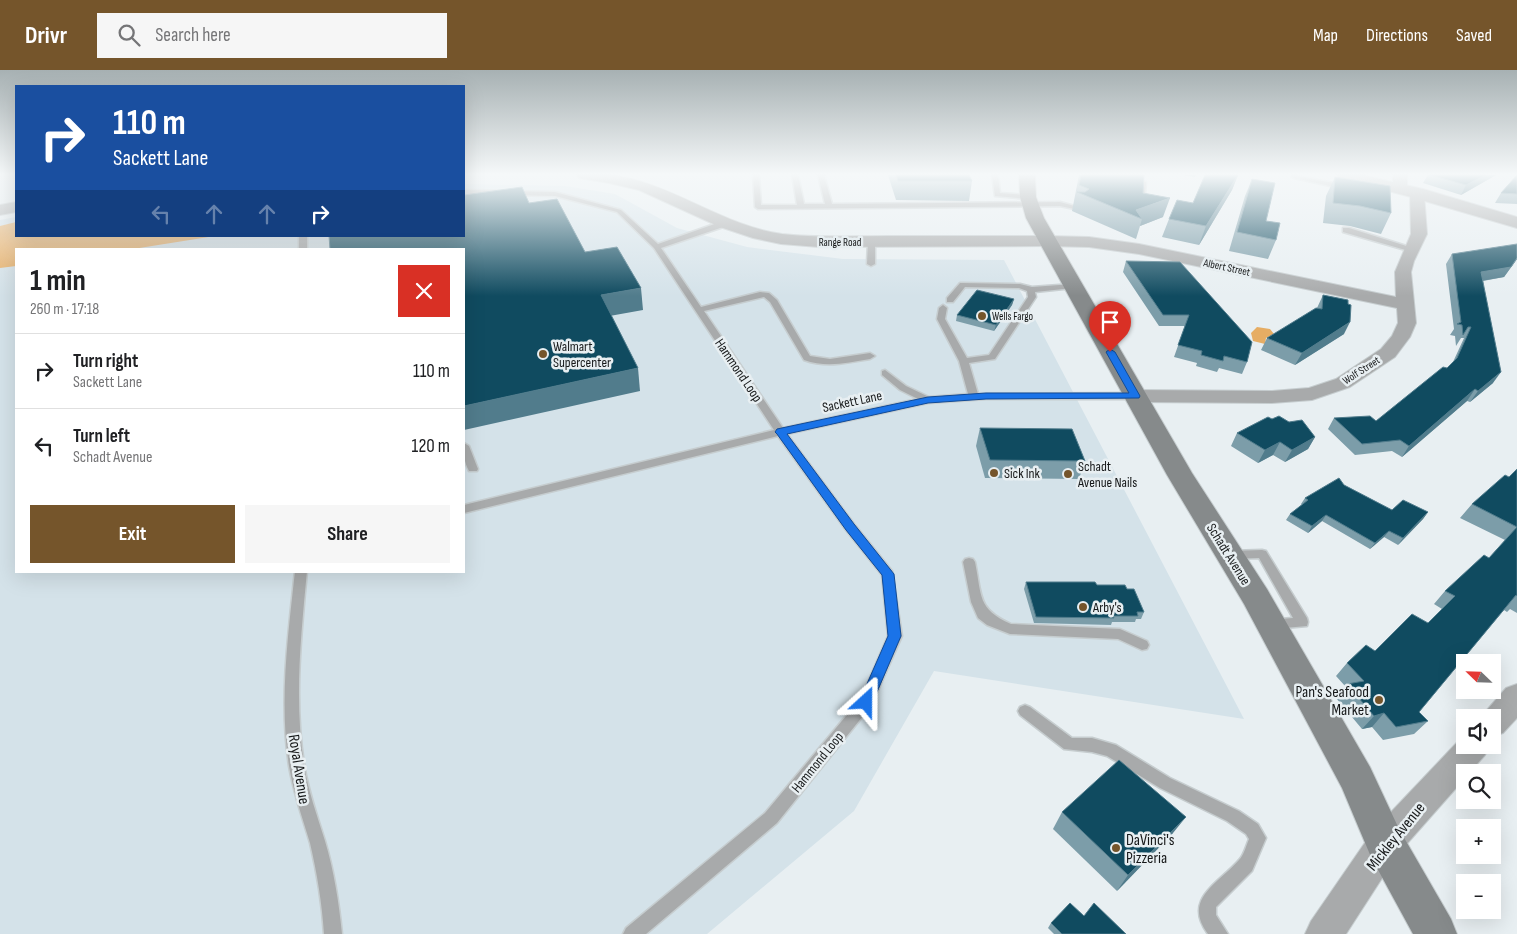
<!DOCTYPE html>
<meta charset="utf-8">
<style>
body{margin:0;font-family:"Sofia Sans Condensed",sans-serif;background:#f6f6f6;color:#202124;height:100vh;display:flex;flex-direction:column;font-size:19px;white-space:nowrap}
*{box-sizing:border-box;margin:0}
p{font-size:16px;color:#757577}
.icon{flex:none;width:28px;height:28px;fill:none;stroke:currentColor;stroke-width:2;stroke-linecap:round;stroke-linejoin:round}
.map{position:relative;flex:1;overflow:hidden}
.drawer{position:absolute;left:15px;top:178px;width:450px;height:325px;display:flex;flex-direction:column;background:#fff;border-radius:0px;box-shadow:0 5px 20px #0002}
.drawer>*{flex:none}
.hud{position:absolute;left:15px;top:15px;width:450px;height:152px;border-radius:0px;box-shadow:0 5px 20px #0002;background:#1a4fa0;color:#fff;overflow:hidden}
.needle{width:32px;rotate:293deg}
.controls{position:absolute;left:1456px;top:584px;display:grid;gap:10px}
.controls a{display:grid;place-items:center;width:45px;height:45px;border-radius:0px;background:#fff;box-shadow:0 5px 20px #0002;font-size:25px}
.pin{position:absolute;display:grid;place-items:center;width:42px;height:42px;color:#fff;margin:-51px -21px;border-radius:50% 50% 50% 0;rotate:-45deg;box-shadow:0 0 5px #0007}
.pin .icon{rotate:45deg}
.me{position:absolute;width:55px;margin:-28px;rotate:24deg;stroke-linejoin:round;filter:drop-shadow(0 0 4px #0008)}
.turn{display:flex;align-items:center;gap:18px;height:105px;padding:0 15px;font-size:22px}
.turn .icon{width:65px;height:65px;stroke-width:2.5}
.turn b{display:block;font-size:35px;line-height:42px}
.lanes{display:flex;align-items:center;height:48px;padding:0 15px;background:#0003;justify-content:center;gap:25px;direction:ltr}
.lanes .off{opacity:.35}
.round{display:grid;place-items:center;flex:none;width:52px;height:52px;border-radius:0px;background:#f6f6f6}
.overview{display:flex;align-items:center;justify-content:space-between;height:85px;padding:0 15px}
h1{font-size:30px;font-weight:700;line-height:38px}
.cta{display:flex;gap:10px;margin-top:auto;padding:10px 15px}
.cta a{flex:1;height:58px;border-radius:0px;background:#75552b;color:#fff;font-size:20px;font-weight:700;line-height:58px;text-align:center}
.cta a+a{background:#f6f6f6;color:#202124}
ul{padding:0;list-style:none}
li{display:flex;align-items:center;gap:15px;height:75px;padding:0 15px;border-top:1px solid #e0e0e0}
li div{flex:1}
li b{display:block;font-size:19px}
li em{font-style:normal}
header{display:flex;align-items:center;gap:30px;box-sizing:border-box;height:70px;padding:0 25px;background:#75552b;color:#fff}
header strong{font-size:24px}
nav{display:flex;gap:28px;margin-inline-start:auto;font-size:18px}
.search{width:350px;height:45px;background:#f6f6f6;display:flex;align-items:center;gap:12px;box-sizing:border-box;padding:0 18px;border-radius:0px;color:#757577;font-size:19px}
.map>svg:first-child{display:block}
</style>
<header>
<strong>Drivr</strong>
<div class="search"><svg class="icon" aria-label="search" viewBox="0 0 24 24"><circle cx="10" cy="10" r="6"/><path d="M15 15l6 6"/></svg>Search here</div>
<nav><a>Map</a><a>Directions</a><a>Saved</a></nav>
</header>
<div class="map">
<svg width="1517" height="864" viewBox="0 0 1517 864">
<rect width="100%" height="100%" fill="#e8eff2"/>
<path fill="#d4e2e9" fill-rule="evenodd" d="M464,114L565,116L615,124L677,158L747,177L843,189L1004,190L1244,649L934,601L854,741L707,864H0V150L16,147V166H464ZM16,179H464V501H16Z"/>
<g fill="#e6ad64">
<polygon points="16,152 16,166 215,166 133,179 16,179 16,196 0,198 0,156"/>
<polygon points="1257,257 1270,259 1274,264 1266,268 1265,274 1253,271 1251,263"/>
</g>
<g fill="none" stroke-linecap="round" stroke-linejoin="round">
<defs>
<g id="service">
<polygon points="753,105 759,105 761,135 797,135 792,105 798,105 804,134 825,134 818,105 824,105 832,134 1060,132 1082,138 1079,140 1060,136 758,139 755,137"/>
<polygon points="992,105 998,105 1000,123 1028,125 1031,127 1028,129 995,126"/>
<polygon points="1292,105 1344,115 1347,117 1344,119 1294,108 1291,106"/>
<polygon points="1129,108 1146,112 1145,123 1140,122 1141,114 1127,111 1126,110"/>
<path d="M464,120L555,122L621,140L658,174L723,151H729V155L661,178L701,237L760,222L769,223L777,230L810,286L830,289L870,283L875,286L870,289C847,293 826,298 804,290L770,232L764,227L704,241L783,358L918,329L900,320L882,305V301L885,300L906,316L929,327L968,324L959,291L937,249L939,238L943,235L947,238L945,249L967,288L989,285L1028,227L1027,221L1019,218L965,217L953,232H947V228L960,213H963L1020,214L1032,217L1073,214L1077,216L1073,218L1035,222L1036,227L995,289L969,293L978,324L1135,323L1140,326L1135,329H986L928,333L787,364L854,454L892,501L902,566L871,636L777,753L646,864H623L626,858L765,743L861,628L888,566L882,505L846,460L778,366L464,443V435L774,360L654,178L617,142L555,126L464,124Z"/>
<polygon points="1343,158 1349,158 1416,179 1409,181 1343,162"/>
<rect x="299" y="166" width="8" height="13"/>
<polygon points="868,170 875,172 875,194 871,196 867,194"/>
<path d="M464,373L469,376L478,399L477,401H469C464,392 463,383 464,373Z"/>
<polygon points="1262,480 1266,481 1307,548 1308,552 1307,556 1273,559 1268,558 1266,554 1268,550 1293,548 1259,488 1230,489 1226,488 1224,485 1226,482 1230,481"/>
<path d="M969,488L973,489L975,492C982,526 977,539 1011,554L1120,559L1147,571L1149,575L1147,579L1142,580L1118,569L1010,564L987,555L978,548L971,532L963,492L965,489Z"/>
<path d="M295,501H307C301,565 294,630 304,694C308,721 317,745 325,771C334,801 339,833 342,864H324C322,833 317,803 310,773C302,746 294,725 289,696C279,632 288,565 295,501Z"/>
<path d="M1025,635L1030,637L1072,668H1092L1116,675L1170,708L1239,741L1258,754L1266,768L1252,801L1216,837V845L1228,864H1208C1182,829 1218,814 1239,790C1244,785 1246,776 1249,769L1246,764L1227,751L1160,718L1107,686L1092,682L1064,679L1020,645L1018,641L1020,637Z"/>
</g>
<g id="minor">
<polygon points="1393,105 1407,105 1407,118 1405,121 1395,121 1393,118"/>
<polygon points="1417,119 1422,120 1424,123 1427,164 1414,191 1411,202 1416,253 1410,267 1395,287 1350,317 1312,330 1272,333 1135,332 1128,330 1125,326 1128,322 1135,320 1272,321 1309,318 1336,309 1381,279 1392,266 1398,253 1397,238 1139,184 1089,177 1047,176 1041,174 1039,171 1041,168 1047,166 1089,167 1139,174 1396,227 1395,202 1411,164 1410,123 1412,120"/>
<polygon points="1517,614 1517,648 1503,663 1492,667 1492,648 1480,648 1506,618"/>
<polygon points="1465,664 1465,675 1490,675 1485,685 1470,702 1465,702 1465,708 1397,785 1346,864 1305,864 1311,851 1373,761"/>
</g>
<g id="tertiary">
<path d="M577,105C652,95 710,154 782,164C817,168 853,166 888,166C941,166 994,166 1047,166L1053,167L1056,171L1053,175L1047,176L819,177L781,174L753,168L720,157L639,120L609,113L579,108Z"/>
<polygon points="1337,105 1362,105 1423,119 1517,147 1517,158 1411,127 1339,108"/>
<polygon points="16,132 16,142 0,145 0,135"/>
</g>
<polygon id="secondary" points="1019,105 1035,105 1036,127 1044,148 1192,403 1267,519 1370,697 1399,759 1451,849 1457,864 1413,864 1371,787 1342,718 1244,534 1167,405 1026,148 1020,127"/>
</defs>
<use href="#service" stroke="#c6cdcf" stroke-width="3"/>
<use href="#minor" stroke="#c6cdcf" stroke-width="2"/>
<use href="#tertiary" stroke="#c6cdcf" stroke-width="2"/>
<use href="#secondary" stroke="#c6cdcf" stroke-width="2"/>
<use href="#service" fill="#a8aaab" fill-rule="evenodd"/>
<use href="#minor" fill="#a8aaab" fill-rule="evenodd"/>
<use href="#tertiary" fill="#a8aaab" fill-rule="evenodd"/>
<use href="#secondary" fill="#868a8b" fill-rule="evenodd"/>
</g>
<g fill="#7c9da9">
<polygon points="888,105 969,105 972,111 969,131 896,130"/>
<polygon points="1079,105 1144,105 1143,123 1163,147 1140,156 1136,169 1072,141"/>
<polygon points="1183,105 1196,105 1195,107"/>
<polygon points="1238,105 1232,120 1199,175 1162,167 1169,149"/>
<polygon points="1428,105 1496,105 1461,125 1423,113"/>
<polygon points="1517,105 1517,134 1495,133 1501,123"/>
<polygon points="1335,107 1391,143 1381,164 1350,156 1323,153 1326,126"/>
<polygon points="1252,109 1266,151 1276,170 1268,189 1229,181 1245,126"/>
<polygon points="1452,184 1517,189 1504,207 1483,211 1493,313 1470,332 1467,331 1402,387 1392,381 1355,385 1328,359 1334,348 1376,351 1447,298 1453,292 1464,268 1461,268 1456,276 1455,266 1450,265 1454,259 1446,194"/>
<polygon points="1126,191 1247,292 1242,304 1219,298 1217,302 1196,296 1197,293 1174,287 1185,256 1159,256 1123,202"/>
<polygon points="1323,225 1344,264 1295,295 1261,280 1267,268 1317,238"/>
<polygon points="1014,229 1012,235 994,261 956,251 957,245"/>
<polygon points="1272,349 1315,367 1308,379 1285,392 1273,385 1258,393 1231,376 1237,363"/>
<polygon points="980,358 1085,391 1079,409 985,408 976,376"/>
<polygon points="1517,399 1517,543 1510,539 1507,542 1504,540 1419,642 1428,651 1414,664 1383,670 1372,657 1362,659 1336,628 1345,616 1336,606 1347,593 1375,581 1428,553 1442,539 1434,534 1445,521 1489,488 1505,470 1460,448 1472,434 1509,407"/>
<polygon points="1344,415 1392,440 1428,442 1423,449 1398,475 1384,467 1370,479 1322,451 1308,463 1286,450 1290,444 1302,435 1301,434 1305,428"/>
<polygon points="1026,512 1097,515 1127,519 1144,542 1141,549 1136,549 1135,552 1112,552 1111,555 1034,553 1024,519"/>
<polygon points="1062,742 1173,763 1117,821 1053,759"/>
<polygon points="1084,846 1126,864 1054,864 1048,858 1051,853"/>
</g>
<g fill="#517c8c">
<polygon points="1238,105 1232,120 1199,175 1206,156"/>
<polygon points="1486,105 1496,105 1461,125 1466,115"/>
<polygon points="1170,128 1163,147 1140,156 1142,149 1136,140"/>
<polygon points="1517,189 1504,207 1475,212 1481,202"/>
<polygon points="641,218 643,240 604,247 601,225"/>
<polygon points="1014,229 1012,235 994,261 996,255"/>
<polygon points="1350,252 1344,264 1295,295 1302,283"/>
<polygon points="638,298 640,321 464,360 464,336"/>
<polygon points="1501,302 1493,313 1470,332 1478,321"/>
<polygon points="1475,319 1467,331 1402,387 1409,376"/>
<polygon points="1315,367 1308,379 1285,392 1292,380"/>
<polygon points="1280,372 1273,385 1258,393 1265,380"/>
<polygon points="1428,442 1423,449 1398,475 1403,468"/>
<polygon points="1326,445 1322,451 1308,463 1312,456"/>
<polygon points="1389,461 1384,467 1370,479 1375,473"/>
<polygon points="1384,643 1372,657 1362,659 1374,646"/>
<polygon points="1186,747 1173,763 1117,821 1128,805"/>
</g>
<g fill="#104b60" stroke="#517c8c">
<polygon points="896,105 969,105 972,111 898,111"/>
<polygon points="1081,105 1144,105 1143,123 1170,128 1136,140 1142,149 1077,122 1085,122 1089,119 1079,115"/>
<polygon points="1205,105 1238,105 1206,156 1169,149 1177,130 1193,133"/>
<polygon points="1430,105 1486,105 1466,115"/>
<polygon points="1517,105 1517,124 1501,123"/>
<polygon points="1335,107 1390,116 1391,143 1360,136 1333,133"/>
<polygon points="1252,109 1275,113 1266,151 1280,153 1276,170 1237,162"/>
<polygon points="522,117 529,133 557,129 585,182 617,177 641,218 601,225 638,298 464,336 464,179 330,179 329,166 464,166 464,125"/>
<polygon points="1517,174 1517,188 1511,197 1481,202 1501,302 1478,321 1475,319 1409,376 1400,370 1362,374 1334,348 1370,346 1376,351 1443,297 1447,298 1457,288 1471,257 1468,257 1463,265 1462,255 1457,254 1461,252 1452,184"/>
<polygon points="1126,191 1180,192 1252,272 1247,292 1224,286 1223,291 1201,285 1202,281 1178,275 1189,245 1163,245"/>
<polygon points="977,220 1014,229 996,255 957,245"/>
<polygon points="1323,225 1348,230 1348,234 1351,235 1350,252 1302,283 1267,268 1316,238 1322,239"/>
<polygon points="1279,346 1289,352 1302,350 1315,367 1292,380 1280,372 1265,380 1237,363 1268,347 1272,349"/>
<polygon points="980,358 1072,359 1085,391 990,390"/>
<polygon points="1517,399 1517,526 1516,525 1419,642 1428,651 1396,657 1384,643 1374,646 1347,614 1364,611 1347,593 1366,575 1375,581 1412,544 1428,553 1455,526 1445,521 1484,485 1489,488 1517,457 1472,434 1505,405 1509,407"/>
<polygon points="1339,408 1344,415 1392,440 1403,430 1428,442 1403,468 1389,461 1375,473 1326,445 1312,456 1290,444 1308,430 1305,428"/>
<polygon points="1026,512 1095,512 1097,515 1125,515 1127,519 1134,519 1144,542 1137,542 1138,546 1113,546 1114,548 1036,547"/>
<polygon points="1119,690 1186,747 1128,805 1062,742"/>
<polygon points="1070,833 1084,846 1094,833 1126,864 1062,864 1051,853"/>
</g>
<linearGradient id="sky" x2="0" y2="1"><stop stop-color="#a7b1b3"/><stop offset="0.46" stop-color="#f5f8f9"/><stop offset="1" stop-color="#f5f8f9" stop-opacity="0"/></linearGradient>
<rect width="1517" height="226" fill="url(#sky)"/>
<polygon fill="#1a73e8" stroke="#114b97" points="1110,279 1115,282 1140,326 1139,328 986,329 928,333 787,364 854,454 894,504 901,566 871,636 866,638 861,636 859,632 888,566 882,505 846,460 777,364 775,362 777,359 928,327 986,323 1129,323 1106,282"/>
<g fill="#75552b" stroke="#e8eff2" stroke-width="2">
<circle cx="982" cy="246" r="5"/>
<circle cx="543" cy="284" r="5"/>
<circle cx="994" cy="403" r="5"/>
<circle cx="1068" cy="404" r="5"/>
<circle cx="1083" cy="537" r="5"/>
<circle cx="1379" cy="630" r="5"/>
<circle cx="1116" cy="778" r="5"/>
</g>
<g text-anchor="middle" stroke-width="5" stroke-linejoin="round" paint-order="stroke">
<g font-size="11" fill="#161819" stroke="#e8eff2">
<text x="840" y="176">Range Road</text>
<text transform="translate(1227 197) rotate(12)" y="4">Albert Street</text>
<text transform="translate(1361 300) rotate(-33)" y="4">Wolf Street</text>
</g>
<g font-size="11" fill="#161819" stroke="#e8eff2" text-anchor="start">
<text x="992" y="250">Wells Fargo</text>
</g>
<g font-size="14" fill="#161819" stroke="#e8eff2" text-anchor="start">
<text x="553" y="281">Walmart<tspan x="553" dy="16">Supercenter</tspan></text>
<text x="1078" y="401">Schadt<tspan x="1078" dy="16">Avenue Nails</tspan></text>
<text x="1004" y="408">Sick Ink</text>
<text x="1093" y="542">Arby's</text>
</g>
<g font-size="14" fill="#161819" stroke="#e8eff2">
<text transform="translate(739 300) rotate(56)" y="5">Hammond Loop</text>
<text transform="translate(852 331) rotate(-12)" y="5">Sackett Lane</text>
<text transform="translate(1229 484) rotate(58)" y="5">Schadt Avenue</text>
<text transform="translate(817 692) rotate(-51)" y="5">Hammond Loop</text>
</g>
<g font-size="16" fill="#161819" stroke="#e8eff2" text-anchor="end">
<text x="1369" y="627">Pan's Seafood<tspan x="1369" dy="18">Market</tspan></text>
<text x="1126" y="775" text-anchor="start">DaVinci's<tspan x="1126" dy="18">Pizzeria</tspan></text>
</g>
<g font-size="16" fill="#161819" stroke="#e8eff2">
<text transform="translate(300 699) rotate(81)" y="6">Royal Avenue</text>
<text transform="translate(1395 766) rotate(-51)" y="6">Mickley Avenue</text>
</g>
</g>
</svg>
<div class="controls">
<a><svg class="needle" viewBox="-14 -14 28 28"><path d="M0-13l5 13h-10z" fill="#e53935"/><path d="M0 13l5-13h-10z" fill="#757577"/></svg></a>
<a><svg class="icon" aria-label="sound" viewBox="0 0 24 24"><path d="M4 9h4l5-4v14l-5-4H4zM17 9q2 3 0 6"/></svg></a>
<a><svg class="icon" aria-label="search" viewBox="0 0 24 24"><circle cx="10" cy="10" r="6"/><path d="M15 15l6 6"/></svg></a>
<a>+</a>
<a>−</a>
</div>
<div class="pin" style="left:1110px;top:282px;background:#d93025"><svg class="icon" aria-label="arrive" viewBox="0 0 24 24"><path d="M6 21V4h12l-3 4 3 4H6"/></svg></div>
<svg class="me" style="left:866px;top:632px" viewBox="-20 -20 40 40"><path d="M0-17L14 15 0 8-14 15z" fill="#1a73e8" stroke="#fff" stroke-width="4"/></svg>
<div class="hud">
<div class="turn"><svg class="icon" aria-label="right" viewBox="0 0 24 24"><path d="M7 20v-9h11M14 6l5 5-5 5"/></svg><div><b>110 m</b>Sackett Lane</div></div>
<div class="lanes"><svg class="icon off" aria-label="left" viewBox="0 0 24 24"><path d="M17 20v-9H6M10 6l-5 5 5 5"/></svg><svg class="icon off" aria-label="ahead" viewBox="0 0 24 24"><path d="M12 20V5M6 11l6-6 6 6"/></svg><svg class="icon off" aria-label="ahead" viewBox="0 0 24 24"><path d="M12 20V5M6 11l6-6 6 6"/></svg><svg class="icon" aria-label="right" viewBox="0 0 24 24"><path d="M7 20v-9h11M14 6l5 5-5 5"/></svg></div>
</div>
<section class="drawer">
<div class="overview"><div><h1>1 min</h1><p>260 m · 17:18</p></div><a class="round" style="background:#d93025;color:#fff"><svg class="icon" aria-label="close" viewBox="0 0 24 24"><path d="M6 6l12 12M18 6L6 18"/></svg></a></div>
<ul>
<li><svg class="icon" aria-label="right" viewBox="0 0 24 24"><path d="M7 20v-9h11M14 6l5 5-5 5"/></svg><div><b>Turn right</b><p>Sackett Lane</p></div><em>110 m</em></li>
<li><svg class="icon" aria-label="left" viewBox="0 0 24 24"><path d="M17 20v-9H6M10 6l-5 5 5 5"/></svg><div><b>Turn left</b><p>Schadt Avenue</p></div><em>120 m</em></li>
</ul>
<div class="cta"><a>Exit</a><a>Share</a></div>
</section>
</div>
